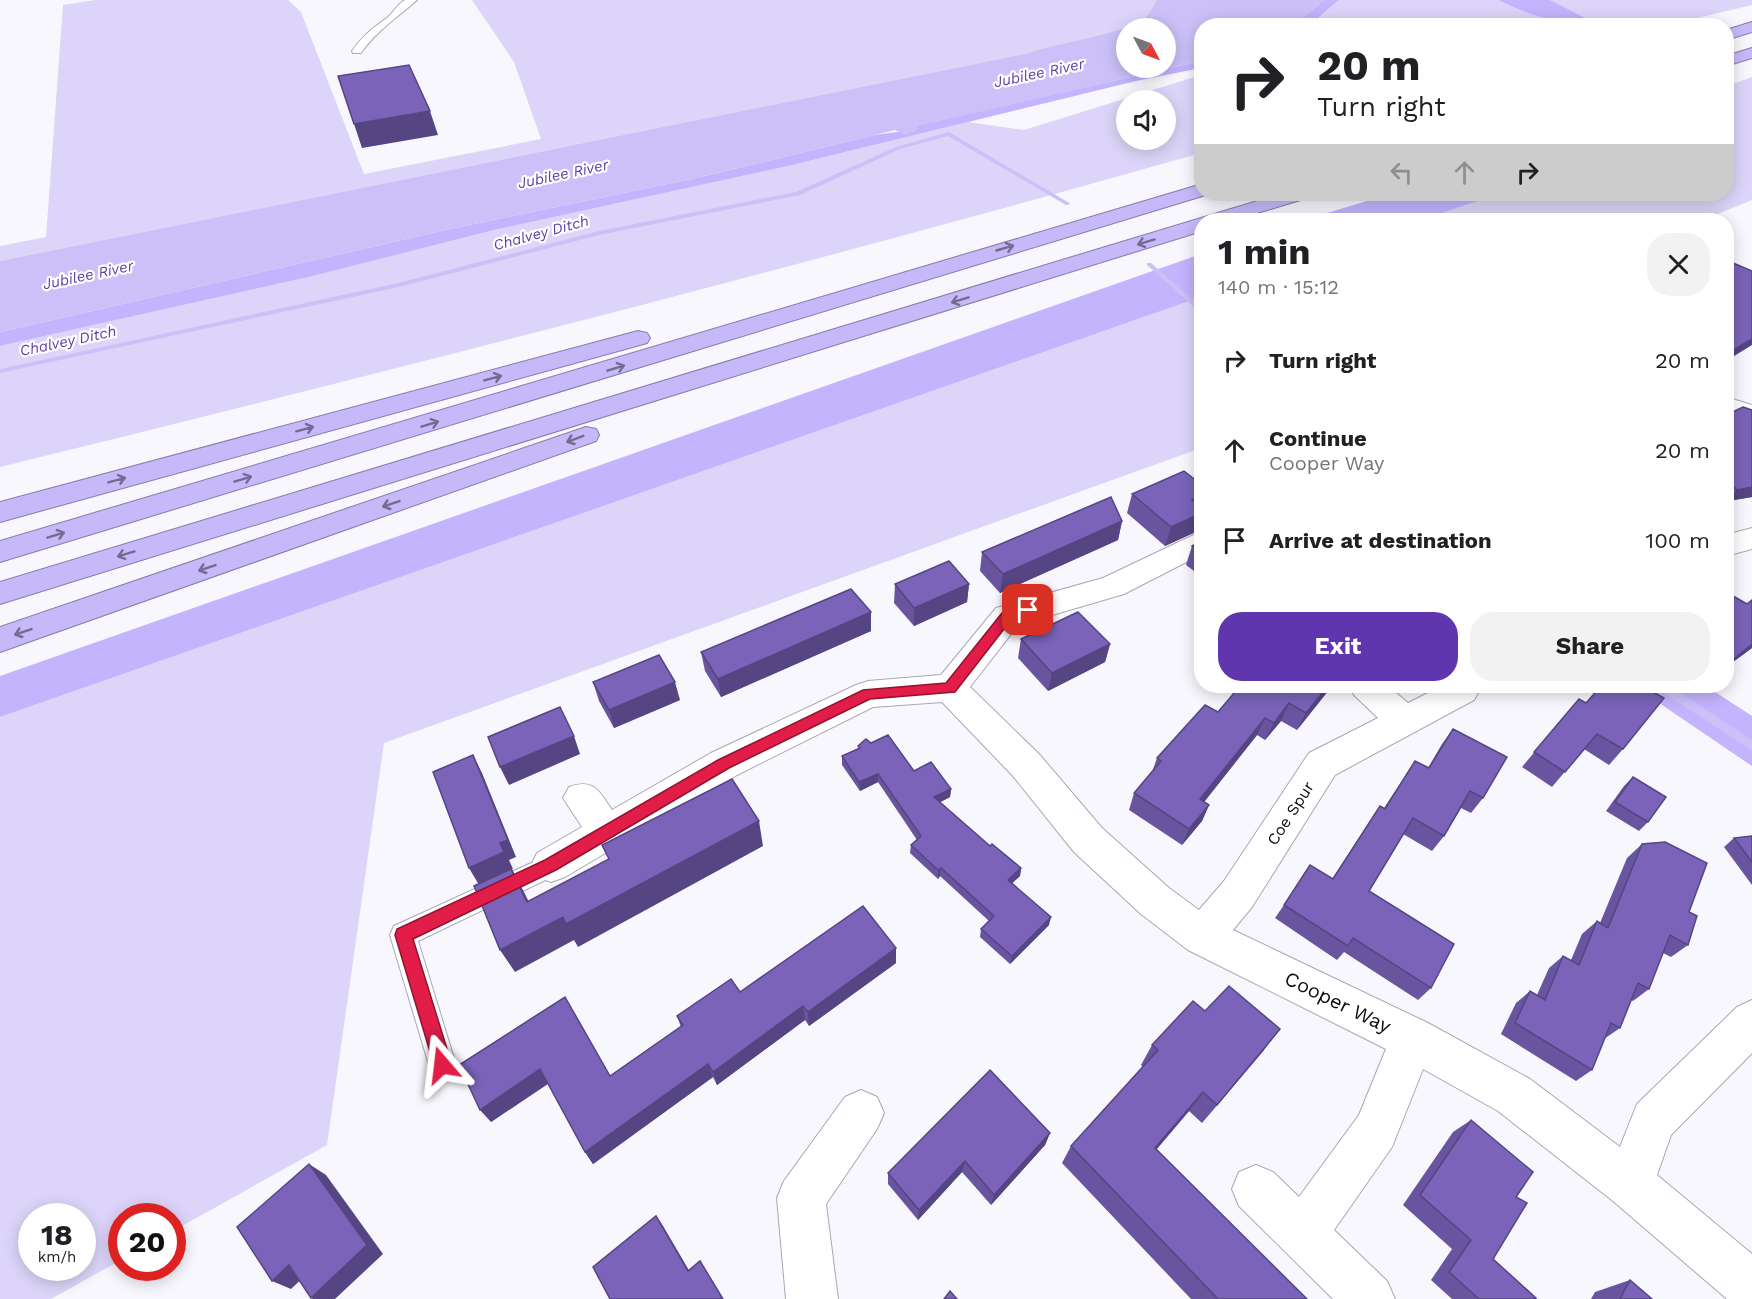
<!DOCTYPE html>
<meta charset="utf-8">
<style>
body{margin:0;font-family:"Work Sans",sans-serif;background:#f2f2f2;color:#202124;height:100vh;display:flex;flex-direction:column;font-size:22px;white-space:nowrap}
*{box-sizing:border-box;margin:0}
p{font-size:20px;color:#757577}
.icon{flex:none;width:33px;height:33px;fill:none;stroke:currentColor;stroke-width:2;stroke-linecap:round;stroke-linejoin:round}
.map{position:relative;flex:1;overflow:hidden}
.drawer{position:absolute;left:1194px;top:213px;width:540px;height:480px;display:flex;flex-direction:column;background:#fff;border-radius:24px;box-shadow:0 3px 15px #0003}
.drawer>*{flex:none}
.guide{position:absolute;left:1194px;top:18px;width:540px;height:183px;border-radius:24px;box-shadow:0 3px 15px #0003;background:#fff;color:#202124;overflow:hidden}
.needle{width:39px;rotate:131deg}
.controls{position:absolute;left:1116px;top:18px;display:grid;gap:12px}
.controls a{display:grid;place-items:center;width:60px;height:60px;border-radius:50%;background:#fff;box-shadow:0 3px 15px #0003;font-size:30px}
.speed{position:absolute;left:18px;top:1203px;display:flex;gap:12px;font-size:30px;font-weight:700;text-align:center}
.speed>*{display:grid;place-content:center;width:78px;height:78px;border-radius:50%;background:#fff;box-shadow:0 3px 15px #0003;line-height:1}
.speed small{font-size:15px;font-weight:400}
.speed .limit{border:9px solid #d22;background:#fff;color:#111}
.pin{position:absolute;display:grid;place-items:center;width:51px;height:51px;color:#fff;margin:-26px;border-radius:12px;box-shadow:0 3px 9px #0006}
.me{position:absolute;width:66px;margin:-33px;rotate:343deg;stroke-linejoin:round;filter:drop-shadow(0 0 4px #0008)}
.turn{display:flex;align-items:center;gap:21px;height:126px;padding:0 24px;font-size:27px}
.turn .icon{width:78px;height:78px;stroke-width:2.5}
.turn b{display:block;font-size:42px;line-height:51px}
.lanes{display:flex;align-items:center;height:57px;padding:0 24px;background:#0003;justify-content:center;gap:30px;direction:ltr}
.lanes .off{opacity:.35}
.round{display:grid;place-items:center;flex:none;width:63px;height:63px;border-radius:24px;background:#f2f2f2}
.summary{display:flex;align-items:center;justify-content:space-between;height:102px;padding:0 24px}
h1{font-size:36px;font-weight:700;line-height:45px}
.button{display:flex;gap:12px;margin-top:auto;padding:12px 24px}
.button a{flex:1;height:69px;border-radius:24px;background:#5f36ae;color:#fff;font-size:24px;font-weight:700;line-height:69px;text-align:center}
.button a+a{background:#f2f2f2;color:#202124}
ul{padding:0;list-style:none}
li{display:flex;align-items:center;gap:18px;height:90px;padding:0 24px}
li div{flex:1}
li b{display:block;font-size:22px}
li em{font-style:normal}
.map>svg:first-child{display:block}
</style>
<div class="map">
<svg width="1752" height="1299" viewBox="0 0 1752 1299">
<rect width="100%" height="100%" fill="#f8f7fe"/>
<g fill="#dcd5f9" fill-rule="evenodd">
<path d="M95,0H288L301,12L364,174L541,139L514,62L472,0H1157C1153,6 1149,15 1143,20C1131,31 1052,44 1029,53L0,261V246L46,237L63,5Z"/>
<polygon points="1339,0 1498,0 1517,9 1568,25 1310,26"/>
<polygon points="1550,0 1752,0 1752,5 1668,25 1599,26"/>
<path d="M1201,75V153C803,266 402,368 0,467V346L313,276L494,230L788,166L968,122L1024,130ZM1126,100H1166V140H1126Z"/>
<polygon points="1752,77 1752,200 1703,220 1421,220 1499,194 1726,194 1727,86"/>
<path d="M1201,297V448L384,743L327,1145L173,1231L172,1216H122L121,1260L51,1299H0V717ZM32,1216H82V1268H32Z"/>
</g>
<g fill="#c4b3fd">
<polygon points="1324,0 1339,0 1310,25 1296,26 1297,22"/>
<path d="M1498,0H1550L1599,25C1564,26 1530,16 1498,0Z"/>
<polygon points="1201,61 1201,68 1136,81 788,166 494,230 313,276 0,346 0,332 450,229 696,178 875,135 918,129 915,126"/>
<polygon points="1390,194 1499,194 1421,220 1304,220"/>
<polygon points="1201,254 1201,297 0,717 0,676"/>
<polygon points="1634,686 1706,686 1752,716 1752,766"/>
</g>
<path fill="#cbc0f8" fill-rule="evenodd" d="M1157,0H1324L1297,22L1296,25L1202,26L1201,61L916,126L918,130L904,135L895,130L875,135L696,178L450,229L0,332V261L1029,53C1052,44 1131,31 1143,20C1149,15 1153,6 1157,0ZM1126,28H1166V68H1126Z"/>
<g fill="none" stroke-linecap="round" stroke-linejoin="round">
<g fill="#cbc0f8" fill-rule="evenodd">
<polygon points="949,132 1071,204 1066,205 948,136 900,149 800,195 599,235 399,287 0,373 0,369 398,283 599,231 796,192 896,147"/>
<polygon points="1147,263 1151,263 1202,308 1202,314 1147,265"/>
<polygon points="1657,686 1670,686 1752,740 1752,751 1658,689"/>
</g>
<defs>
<g id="lane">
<path d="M405,0H417C398,17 376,31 361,53H353L352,51C364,34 372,29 388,17C395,11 396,5 405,0Z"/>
<polygon points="551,854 560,857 563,865 560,873 418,941 456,1065 452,1075 442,1079 432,1075 390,935 394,926"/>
</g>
<g id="street">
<polygon points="1726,397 1752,405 1752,422 1726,414"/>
<polygon points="1752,528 1752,549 1726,556 1726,535"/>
<path d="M1202,531V554L1124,594L1018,625L970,687L1039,754L1102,828L1169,888L1199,910L1224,881L1309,753L1378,718L1354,695L1349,686H1388L1408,703L1442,686H1476L1479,691L1474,700L1335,775L1252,907L1233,930L1428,1023L1530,1079L1620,1147L1637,1104L1737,1007L1752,1000V1053L1671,1135L1657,1175L1752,1254V1299H1727L1613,1201L1498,1111L1423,1069L1392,1147L1334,1230L1387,1281L1395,1299H1333L1239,1206L1232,1189L1239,1172L1256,1165L1273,1172L1299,1197L1359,1115L1386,1049L1188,950L1141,914L1074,852L1013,776L942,702L873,707L737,775L565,877L551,882L537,877L531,865L537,853L582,827L563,798L569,787C594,778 599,791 612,810L711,753L856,685L868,681L941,675L996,608L1103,578Z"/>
<polygon points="861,1090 877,1097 884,1113 877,1129 826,1204 838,1299 786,1299 777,1198 784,1181 845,1097"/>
</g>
<g id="highway">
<polygon points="1752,22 1752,32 1726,40 1726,30"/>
<polygon points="1752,48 1752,58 1726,66 1726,56"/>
<polygon points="1202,184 1202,194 1209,194 0,562 0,541"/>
<polygon points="1280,194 1310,194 1307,198 1234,220 1202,220 1202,231 0,604 0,582"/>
<polygon points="638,331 647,333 650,338 647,343 0,522 0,502"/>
<polygon points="586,427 596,429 599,435 596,441 0,652 0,627"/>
</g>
</defs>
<use href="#lane" stroke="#a9a6b7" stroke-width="2"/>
<use href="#street" stroke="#a9a6b7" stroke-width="2"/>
<use href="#highway" stroke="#867ca8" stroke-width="2"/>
<use href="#lane" fill="#fff" fill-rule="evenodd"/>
<use href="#street" fill="#fff" fill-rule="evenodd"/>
<use href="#highway" fill="#c7b9f9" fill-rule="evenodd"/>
</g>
<g fill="#69559f">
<polygon points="1752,410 1752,497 1728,501 1726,500 1726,415"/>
<polygon points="1132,494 1200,530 1165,546 1127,513"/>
<polygon points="1122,521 1118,540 1000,593 980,571 982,552"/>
<polygon points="1202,540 1202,577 1186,565 1192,546"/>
<polygon points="895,584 969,584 967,602 914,626 894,603"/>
<polygon points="1726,592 1752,648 1726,667"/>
<polygon points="871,612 871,631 721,697 705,671 701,652"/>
<polygon points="1021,639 1110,644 1105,662 1048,691 1018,658"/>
<polygon points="593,682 680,700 614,728 599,701"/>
<polygon points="1263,686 1332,686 1297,730 1281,721 1265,740 1257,735 1204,802 1209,805 1202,821 1182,845 1129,810 1134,793 1152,772 1157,758 1218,712"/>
<polygon points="1579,699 1586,703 1623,749 1609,765 1584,749 1552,787 1522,767"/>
<polygon points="1453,729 1483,798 1471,813 1461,808 1444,836 1432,851 1403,834 1369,891 1431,988 1418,1000 1344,952 1337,960 1275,918 1284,905 1332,879 1380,806 1384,808 1415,761 1428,768 1442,744"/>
<polygon points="871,743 914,771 951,789 950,797 940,802 990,846 1021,868 1020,876 1012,883 1049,925 1010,964 980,937 981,929 989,921 940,876 938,879 910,853 911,845 917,840 878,782 860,791 842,765 842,756 859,748 858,746"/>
<polygon points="1633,777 1648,822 1639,831 1606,811 1624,786"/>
<polygon points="1752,836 1752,885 1724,847 1734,838"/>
<polygon points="1642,844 1689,912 1688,945 1671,957 1663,953 1649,989 1633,1001 1631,1000 1620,1028 1604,1039 1592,1070 1576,1081 1501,1034 1516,1003 1530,991 1537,995 1549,968 1563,956 1571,960 1582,934 1597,921 1600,923 1627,858"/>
<polygon points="896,963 809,1026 805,1020 717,1085 713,1077 593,1164 585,1152 548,1084 491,1122 565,997 610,1076 681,1027 677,1016 740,992"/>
<polygon points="1205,1011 1264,1050 1202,1123 1189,1111 1156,1150 1307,1299 1191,1299 1062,1163 1071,1146 1143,1067 1141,1065 1152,1045"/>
<polygon points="1471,1120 1516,1197 1493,1259 1536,1299 1452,1299 1431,1280 1452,1249 1403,1205 1453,1132"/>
<polygon points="1050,1133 1045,1145 991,1205 962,1172 918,1220 888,1184 888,1173"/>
<polygon points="1630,1280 1652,1299 1591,1299 1595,1292"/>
</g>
<g fill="#554582">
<polygon points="430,111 438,135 362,148 354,124"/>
<polygon points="1752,339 1752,345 1726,361 1727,354"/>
<polygon points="1733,486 1726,494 1726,488"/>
<polygon points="1752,487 1752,497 1728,501 1737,490"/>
<polygon points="1202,495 1202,511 1192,500"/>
<polygon points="1202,513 1202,524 1200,530 1165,546 1171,527"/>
<polygon points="1122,521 1118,540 1000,593 1003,574"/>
<polygon points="969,584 967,602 914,626 914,608"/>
<polygon points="871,612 871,631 721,697 718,679"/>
<polygon points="1110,644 1105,662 1048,691 1052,673"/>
<polygon points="1752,644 1752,648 1726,667 1726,666 1734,659"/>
<polygon points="675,682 680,700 614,728 609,710"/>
<polygon points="1328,686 1332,686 1297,730 1306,713"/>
<polygon points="1289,703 1281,721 1265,740 1274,723"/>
<polygon points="1265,718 1257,735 1193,816 1200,799"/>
<polygon points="574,736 580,754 509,785 500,767"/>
<polygon points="473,755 482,773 516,857 509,860 513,869 512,869 524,892 540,925 479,885 469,868"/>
<polygon points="878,774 878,782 860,791 859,782"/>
<polygon points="951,789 950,797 933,806 934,797"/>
<polygon points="1209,805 1202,821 1182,845 1189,829"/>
<polygon points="759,821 763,846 578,947 574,940 515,972 500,950 563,917"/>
<polygon points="941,868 940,876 938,879 938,870"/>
<polygon points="1021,868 1020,876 1007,888 1008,880"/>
<polygon points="1051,917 1049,925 1010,964 1012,956"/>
<polygon points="896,948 896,963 809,1026 808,1012"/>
<polygon points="803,1006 805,1020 717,1085 713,1072"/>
<polygon points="1280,1029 1264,1050 1202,1123 1217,1105"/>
<polygon points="708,1064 713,1077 593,1164 585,1152"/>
<polygon points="540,1069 550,1082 491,1122 480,1110"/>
<polygon points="1203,1092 1189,1111 1143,1165 1155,1148"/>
<polygon points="1050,1133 1045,1145 991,1205 994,1195"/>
<polygon points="965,1161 962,1172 918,1220 919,1210"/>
<polygon points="309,1164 326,1175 383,1254 335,1299 313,1299 311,1298"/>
<polygon points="656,1216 663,1226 694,1279 688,1271"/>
<polygon points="289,1265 308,1273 291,1289 272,1281"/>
</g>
<g fill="#7a63b9" stroke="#554582" stroke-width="1.5">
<polygon points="409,65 430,111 354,124 338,76"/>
<polygon points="1726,260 1752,271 1752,339 1727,354 1726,354"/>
<polygon points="1743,407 1752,410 1752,487 1737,490 1733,486 1726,488 1726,452 1729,451 1726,449 1726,415"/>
<polygon points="1184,471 1202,485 1202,495 1192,500 1202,508 1202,513 1171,527 1132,494"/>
<polygon points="1111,497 1122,521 1003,574 982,552"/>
<polygon points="1202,540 1202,553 1192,546"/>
<polygon points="949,561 969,584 914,608 895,584"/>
<polygon points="851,589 871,612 718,679 701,652"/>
<polygon points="1726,592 1747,604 1752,600 1752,644 1734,659 1726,654"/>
<polygon points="1078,612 1110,644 1052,673 1021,639"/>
<polygon points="659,655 675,682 609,710 593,682"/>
<polygon points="1240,686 1258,686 1261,687 1263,686 1328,686 1306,713 1289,703 1274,723 1265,718 1200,799 1209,805 1189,829 1134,793 1161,761 1157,758 1205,705 1218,712"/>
<polygon points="1601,686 1642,686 1664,698 1623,749 1597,734 1565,772 1534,752 1579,699 1586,703"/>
<polygon points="560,707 574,736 500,767 488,737"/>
<polygon points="1453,729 1507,757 1483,798 1470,791 1444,836 1413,818 1369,891 1454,944 1431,988 1353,938 1348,946 1284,905 1310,865 1333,879 1380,806 1385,809 1415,761 1429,768"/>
<polygon points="888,735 914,771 931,762 951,789 934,797 990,846 992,844 1021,868 1008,880 1051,917 1012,956 981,929 994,916 941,868 938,870 911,845 921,836 878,774 859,782 842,756 860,748 858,746 866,739 871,743"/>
<polygon points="473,755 508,840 500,843 504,852 469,868 433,772"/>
<polygon points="1633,777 1666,797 1648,822 1615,802"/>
<polygon points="732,779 759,821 566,924 563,917 500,950 474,886 511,869 527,902 609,859 602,845"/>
<polygon points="1752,836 1752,862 1734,838"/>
<polygon points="1665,842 1707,863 1689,912 1697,916 1688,945 1670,935 1649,989 1638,983 1620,1028 1611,1023 1592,1070 1515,1023 1530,991 1545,1000 1563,956 1579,965 1597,921 1608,928 1642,844"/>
<polygon points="863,906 896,948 808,1012 803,1006 713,1072 708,1064 585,1152 540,1069 480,1110 459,1065 565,997 610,1076 683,1025 677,1016 731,979 740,992"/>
<polygon points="1229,986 1280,1029 1217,1105 1203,1092 1155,1148 1307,1299 1218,1299 1071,1146 1158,1050 1152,1045 1193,1001 1205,1011"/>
<polygon points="990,1070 1050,1133 994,1195 965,1161 919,1210 888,1173"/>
<polygon points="1471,1120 1533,1172 1516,1197 1527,1203 1493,1259 1536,1298 1536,1299 1479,1299 1449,1272 1471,1240 1420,1195"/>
<polygon points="309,1164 367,1245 311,1298 289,1265 272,1281 237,1227"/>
<polygon points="656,1216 688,1271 700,1261 723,1299 610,1299 593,1267"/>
<polygon points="1630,1280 1652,1299 1620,1299"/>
<polygon points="950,1291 957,1299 944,1299"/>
</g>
<defs><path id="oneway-shaft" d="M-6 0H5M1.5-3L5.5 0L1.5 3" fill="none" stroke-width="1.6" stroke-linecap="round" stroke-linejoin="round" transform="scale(1.5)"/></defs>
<g stroke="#736b91">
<use href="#oneway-shaft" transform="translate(1146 242) rotate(163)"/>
<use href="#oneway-shaft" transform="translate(1005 248) rotate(-16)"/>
<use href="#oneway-shaft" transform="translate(960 300) rotate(163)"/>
<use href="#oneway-shaft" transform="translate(616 368) rotate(-17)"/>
<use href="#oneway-shaft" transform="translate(493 378) rotate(-15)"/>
<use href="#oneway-shaft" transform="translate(430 424) rotate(-17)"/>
<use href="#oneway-shaft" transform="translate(305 429) rotate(-15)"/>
<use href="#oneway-shaft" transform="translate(575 439) rotate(159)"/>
<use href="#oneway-shaft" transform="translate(243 479) rotate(-17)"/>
<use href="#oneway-shaft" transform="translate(117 480) rotate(-15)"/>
<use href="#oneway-shaft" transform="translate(391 504) rotate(161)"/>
<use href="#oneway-shaft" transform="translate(56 535) rotate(-17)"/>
<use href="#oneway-shaft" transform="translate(126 554) rotate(163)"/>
<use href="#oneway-shaft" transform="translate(207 568) rotate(161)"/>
<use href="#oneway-shaft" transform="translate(23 632) rotate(161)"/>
</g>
<polygon fill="#e11d48" stroke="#92132f" stroke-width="1.5" points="1028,606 1033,607 1033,614 1011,620 955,692 870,699 729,768 556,870 413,939 452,1065 449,1072 442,1075 436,1072 395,935 397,929 545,860 718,760 863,690 946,683 1002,613"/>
<g text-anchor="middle" stroke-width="4.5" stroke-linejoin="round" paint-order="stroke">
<g font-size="15" font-style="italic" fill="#5f3ea6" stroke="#fff">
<text transform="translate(1039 73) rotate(-12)" y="5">Jubilee River</text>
<text transform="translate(563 174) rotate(-12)" y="5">Jubilee River</text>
<text transform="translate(541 233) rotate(-15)" y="5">Chalvey Ditch</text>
<text transform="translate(88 275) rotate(-12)" y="5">Jubilee River</text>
<text transform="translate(68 341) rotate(-12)" y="5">Chalvey Ditch</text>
</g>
<g font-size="16" fill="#0c0b11" stroke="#fff">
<text transform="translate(1290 813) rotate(-57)" y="6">Coe Spur</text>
</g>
<g font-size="20" fill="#0c0b11" stroke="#fff">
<text transform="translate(1338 1002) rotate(26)" y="7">Cooper Way</text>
</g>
</g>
</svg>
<div class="controls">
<a><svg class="needle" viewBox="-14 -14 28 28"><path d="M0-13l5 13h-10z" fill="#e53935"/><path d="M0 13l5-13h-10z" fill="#757577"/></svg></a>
<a><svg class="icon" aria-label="sound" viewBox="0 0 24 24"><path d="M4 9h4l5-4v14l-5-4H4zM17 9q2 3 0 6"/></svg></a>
</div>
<div class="speed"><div>18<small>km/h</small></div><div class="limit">20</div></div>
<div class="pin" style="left:1028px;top:610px;background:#d93025"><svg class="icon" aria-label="arrive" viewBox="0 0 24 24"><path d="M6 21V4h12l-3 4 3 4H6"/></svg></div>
<svg class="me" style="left:442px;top:1065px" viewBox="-20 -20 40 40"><path d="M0-17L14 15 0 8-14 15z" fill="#e11d48" stroke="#fff" stroke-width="4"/></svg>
<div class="guide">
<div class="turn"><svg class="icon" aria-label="right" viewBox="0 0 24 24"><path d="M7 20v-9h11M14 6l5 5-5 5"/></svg><div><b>20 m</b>Turn right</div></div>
<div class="lanes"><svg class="icon off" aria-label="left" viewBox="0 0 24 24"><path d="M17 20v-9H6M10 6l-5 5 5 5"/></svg><svg class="icon off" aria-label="ahead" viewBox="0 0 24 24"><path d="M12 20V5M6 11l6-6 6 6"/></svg><svg class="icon" aria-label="right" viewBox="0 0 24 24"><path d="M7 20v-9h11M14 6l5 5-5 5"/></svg></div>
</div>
<section class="drawer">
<div class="summary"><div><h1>1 min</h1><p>140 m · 15:12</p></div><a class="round"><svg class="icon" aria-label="close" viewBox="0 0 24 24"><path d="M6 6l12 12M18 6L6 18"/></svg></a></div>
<ul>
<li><svg class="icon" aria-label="right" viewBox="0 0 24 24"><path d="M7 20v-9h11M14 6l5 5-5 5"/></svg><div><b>Turn right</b></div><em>20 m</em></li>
<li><svg class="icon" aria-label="ahead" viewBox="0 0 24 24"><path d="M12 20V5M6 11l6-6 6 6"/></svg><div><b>Continue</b><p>Cooper Way</p></div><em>20 m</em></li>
<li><svg class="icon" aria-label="arrive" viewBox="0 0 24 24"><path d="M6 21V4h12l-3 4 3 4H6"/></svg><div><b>Arrive at destination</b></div><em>100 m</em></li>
</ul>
<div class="button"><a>Exit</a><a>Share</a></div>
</section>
</div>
